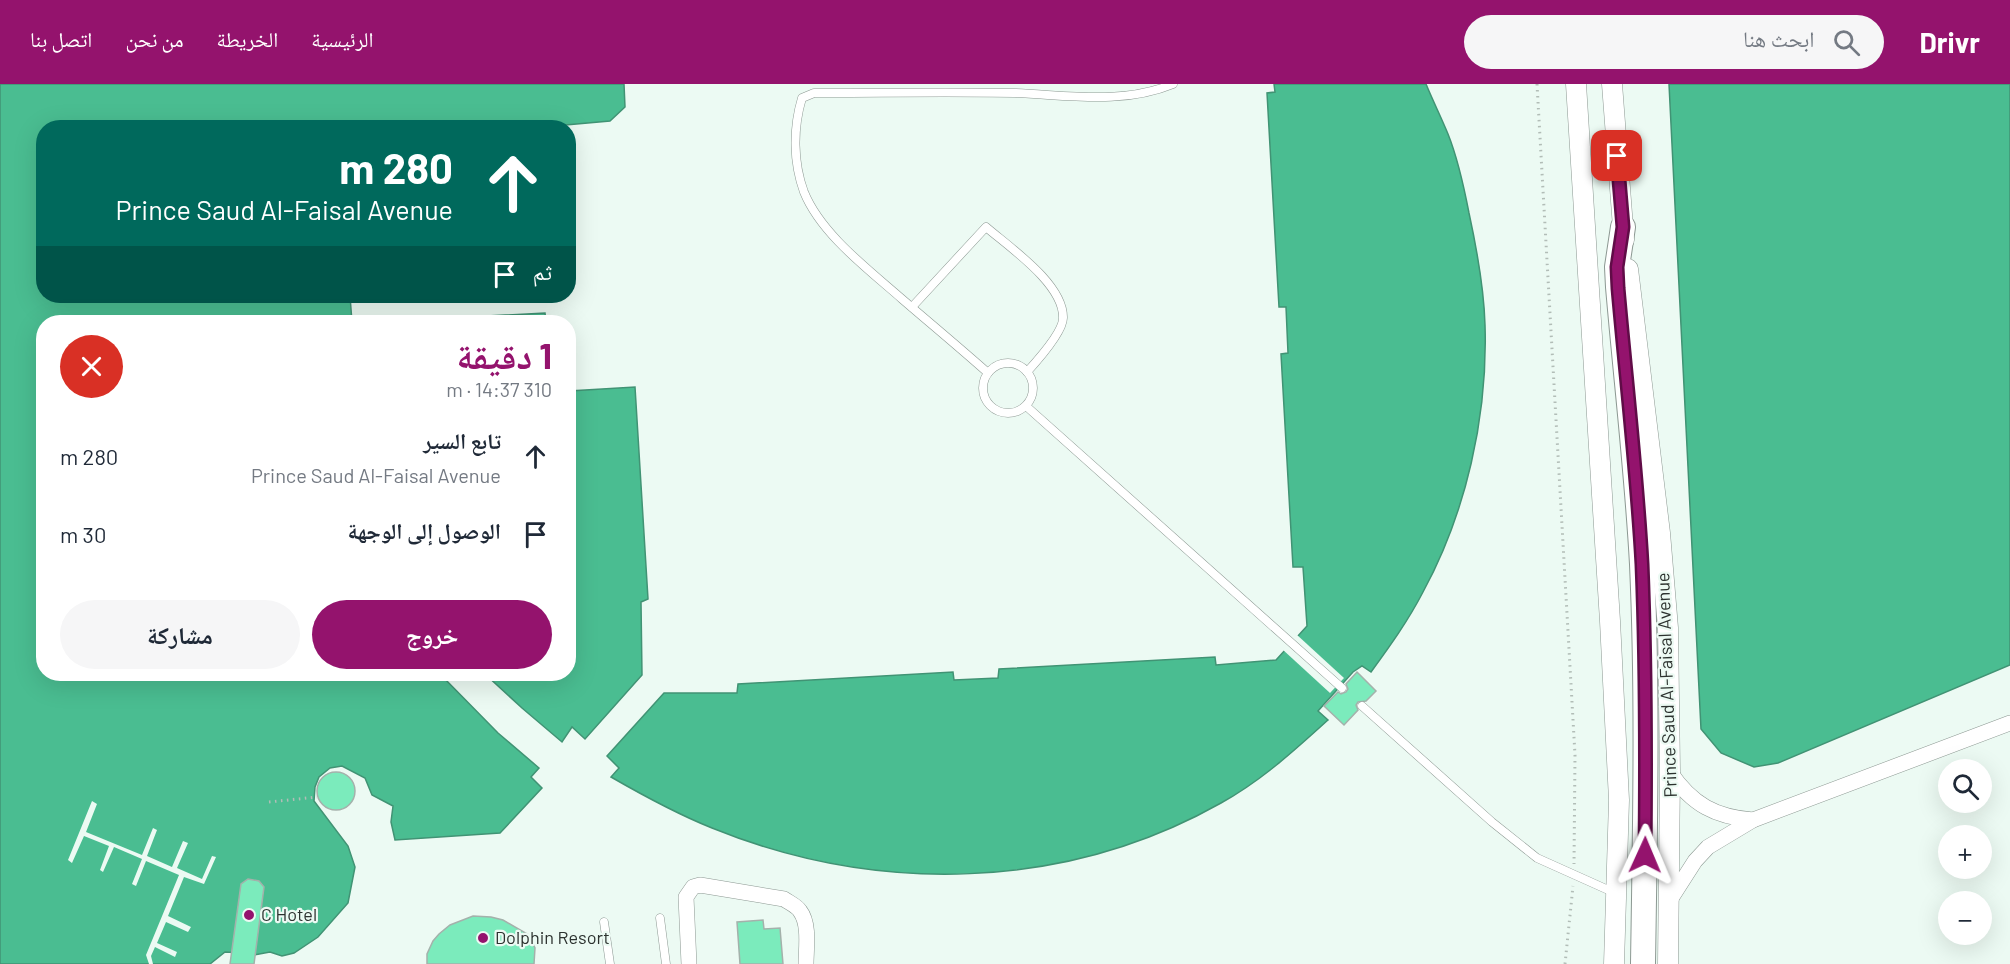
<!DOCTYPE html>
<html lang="ar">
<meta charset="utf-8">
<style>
body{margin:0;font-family:Barlow,"Noto Naskh Arabic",sans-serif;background:#f6f6f7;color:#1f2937;direction:rtl;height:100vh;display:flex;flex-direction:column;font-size:22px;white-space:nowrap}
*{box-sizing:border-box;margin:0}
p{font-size:20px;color:#747a83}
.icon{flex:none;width:33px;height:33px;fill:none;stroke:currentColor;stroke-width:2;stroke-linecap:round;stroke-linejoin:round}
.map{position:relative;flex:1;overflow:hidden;direction:ltr}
.drawer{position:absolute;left:36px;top:231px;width:540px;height:366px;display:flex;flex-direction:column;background:#fff;border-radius:24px;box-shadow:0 6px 24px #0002;direction:rtl}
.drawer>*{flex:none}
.banner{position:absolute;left:36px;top:36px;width:540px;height:183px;border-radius:24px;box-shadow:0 6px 24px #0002;direction:rtl;background:#00695c;color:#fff;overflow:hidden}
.tools{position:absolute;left:1938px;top:675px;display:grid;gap:12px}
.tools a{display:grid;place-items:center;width:54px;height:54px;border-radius:50%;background:#fff;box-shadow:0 6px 24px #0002;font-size:30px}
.pin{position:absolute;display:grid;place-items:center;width:51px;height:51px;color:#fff;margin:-26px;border-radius:12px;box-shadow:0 3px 9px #0006}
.me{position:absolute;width:66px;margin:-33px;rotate:1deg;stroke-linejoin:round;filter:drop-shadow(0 0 4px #0008)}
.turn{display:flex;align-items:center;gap:21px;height:126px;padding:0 24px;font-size:27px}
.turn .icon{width:78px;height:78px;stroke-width:2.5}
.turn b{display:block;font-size:42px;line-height:51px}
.then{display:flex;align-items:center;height:57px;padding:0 24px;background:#0003;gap:12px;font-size:22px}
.round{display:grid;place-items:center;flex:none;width:63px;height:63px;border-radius:32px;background:#f6f6f7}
.head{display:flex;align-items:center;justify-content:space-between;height:102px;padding:0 24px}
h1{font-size:36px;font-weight:700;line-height:45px;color:#94136d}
.primary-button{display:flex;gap:12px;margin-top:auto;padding:12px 24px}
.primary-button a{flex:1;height:69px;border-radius:36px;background:#94136d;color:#fff;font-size:24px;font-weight:700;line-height:69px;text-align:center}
.primary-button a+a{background:#f6f6f7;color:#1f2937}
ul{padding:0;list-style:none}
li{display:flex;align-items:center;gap:18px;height:78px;padding:0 24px}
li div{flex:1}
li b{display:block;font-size:22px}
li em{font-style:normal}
header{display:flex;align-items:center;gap:36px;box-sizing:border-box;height:84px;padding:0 30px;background:#94136d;color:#fff}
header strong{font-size:28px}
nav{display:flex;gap:33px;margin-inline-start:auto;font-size:21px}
.search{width:420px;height:54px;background:#f6f6f7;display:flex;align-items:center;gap:15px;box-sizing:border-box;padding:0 21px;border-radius:33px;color:#747a83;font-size:22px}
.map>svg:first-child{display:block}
</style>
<header>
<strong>Drivr</strong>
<div class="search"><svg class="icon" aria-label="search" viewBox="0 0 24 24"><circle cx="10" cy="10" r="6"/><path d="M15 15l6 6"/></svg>ابحث هنا</div>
<nav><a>الرئيسية</a><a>الخريطة</a><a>من نحن</a><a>اتصل بنا</a></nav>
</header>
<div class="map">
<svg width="2010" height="880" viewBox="0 0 2010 880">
<rect width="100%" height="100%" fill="#ecfaf3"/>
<g fill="#4abd91" stroke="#419374" stroke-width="1.5">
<polygon points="0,0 624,0 625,23 610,37 543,43 44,44 44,212 350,212 352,238 44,238 44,590 440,590 498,649 539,684 531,693 542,704 500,749 395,756 391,738 393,722 372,711 365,694 342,682 330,684 319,693 315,703 314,717 348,762 355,783 348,819 318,853 294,869 282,872 270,868 249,872 242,869 225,868 210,880 0,880"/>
<path d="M1274,0H1426C1433,17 1441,33 1448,50C1458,75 1464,103 1469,129C1477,166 1484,203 1485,241C1488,332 1466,429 1423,508C1408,537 1390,562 1371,588L1362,582L1353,588L1318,627L1328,636C1295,666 1261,697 1221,719C1065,807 877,811 712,744C677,730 644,712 611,693L619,684L607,672L664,609H737L738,600L953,588L954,596L998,594L999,585L1215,573L1216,581L1276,576L1307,542L1303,483H1293L1281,270L1288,269L1286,223H1279L1267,9L1275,8Z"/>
<polygon points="1669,0 2010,0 2010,581 1778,679 1754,683 1721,669 1701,645"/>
<polygon points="545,229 546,238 372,238"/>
<polygon points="635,303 648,515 641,518 642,591 585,655 572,643 562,658 522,624 485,590 568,590 569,307"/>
</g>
<g fill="#ecfaf3">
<polygon points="1296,550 1344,594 1330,609 1282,565"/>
<polygon points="92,717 97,720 86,748 142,771 153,744 157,746 147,772 172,783 183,757 188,759 177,784 202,795 212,772 216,773 204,800 184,793 168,832 191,843 188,848 166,838 157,859 177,868 175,873 155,863 151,872 153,880 149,880 146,871 179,791 146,777 136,802 132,800 142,775 114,763 103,788 100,786 109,762 84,752 72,779 68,776"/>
</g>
<g fill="#7bebbc" stroke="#a4b1ab" stroke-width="1.5">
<polygon points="1357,588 1376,607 1366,617 1358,618 1356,621 1358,626 1344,641 1324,622 1338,608 1341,610 1346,608 1348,605 1346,600"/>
<circle cx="336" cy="707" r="19"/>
<polygon points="248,795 259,797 264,803 254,880 230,880 241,800"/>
<polygon points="473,832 491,833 503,836 529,851 535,864 534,880 427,880 427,870 433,857 439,850 450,841"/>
<polygon points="763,836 764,845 780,844 783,880 740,880 737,838"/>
</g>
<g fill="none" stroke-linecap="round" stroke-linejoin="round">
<defs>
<g id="service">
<path d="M912,223L986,143C1009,163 1064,200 1063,234C1063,248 1037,277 1027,288"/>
<circle cx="1008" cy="304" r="25"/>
<path d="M988,289C960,264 931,240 902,215C868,185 821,150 804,108C793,78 793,44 802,14L814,9C881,9 948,8 1015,9C1068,11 1122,21 1173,0"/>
<polyline points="1026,322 1342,604"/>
<polyline points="1362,622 1492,738 1537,774 1615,809"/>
<polyline points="660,834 666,880"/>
<polyline points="604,838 610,880"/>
</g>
<g id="minor">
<path d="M1670,688C1692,721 1716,733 1753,736"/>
<polyline points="1670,816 1695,777 1708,763 1753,736 2010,639"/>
<path d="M689,880L686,813L693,803L700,801L784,815C790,819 797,822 800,827C810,840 806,865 806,880"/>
</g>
<g id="tertiary">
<polyline points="1576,0 1610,537 1619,716 1614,880"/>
<polyline points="1612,0 1624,156"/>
<polyline points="1628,185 1660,449 1668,544 1670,688 1668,880"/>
</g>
<path id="primary" d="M1623,143L1617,183L1618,203C1626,296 1637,388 1642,480C1648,613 1645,747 1643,880"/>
</defs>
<use href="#service" stroke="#8c9892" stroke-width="9"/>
<use href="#minor" stroke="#8c9892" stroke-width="16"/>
<use href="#tertiary" stroke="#8c9892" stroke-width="21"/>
<use href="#primary" stroke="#8c9892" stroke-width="26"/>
<g stroke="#b2bdb7" stroke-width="3" stroke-dasharray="1.5 4.5" stroke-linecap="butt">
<polyline points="1537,0 1575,671 1574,780"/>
<polyline points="269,718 317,713"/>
<polyline points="1565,880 1573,802"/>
</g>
<use href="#service" stroke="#fff" stroke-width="8"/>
<use href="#minor" stroke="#fff" stroke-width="15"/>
<use href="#tertiary" stroke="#fff" stroke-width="20"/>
<use href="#primary" stroke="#fff" stroke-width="24"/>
</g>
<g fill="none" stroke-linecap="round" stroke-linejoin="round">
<defs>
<path id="route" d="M1617,72L1623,143L1617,183L1618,204C1626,295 1637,389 1642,480C1646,577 1646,674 1645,771"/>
</defs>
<use href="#route" stroke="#600c47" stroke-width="15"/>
<use href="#route" stroke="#94136d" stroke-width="10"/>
</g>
<g fill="#94136d" stroke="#ecfaf3" stroke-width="2">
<circle cx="249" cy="831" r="6"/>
<circle cx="483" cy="854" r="6"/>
</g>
<g text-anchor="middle" stroke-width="4.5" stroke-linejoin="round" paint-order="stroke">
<g font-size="18" fill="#2c322f" stroke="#ecfaf3">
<text transform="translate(1667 601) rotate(-92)" y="6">Prince Saud Al-Faisal Avenue</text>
</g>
<g font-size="18" fill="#2c322f" stroke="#ecfaf3" text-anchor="start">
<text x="261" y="837">C Hotel</text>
<text x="495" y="860">Dolphin Resort</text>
</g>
</g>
</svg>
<div class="tools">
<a><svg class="icon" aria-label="search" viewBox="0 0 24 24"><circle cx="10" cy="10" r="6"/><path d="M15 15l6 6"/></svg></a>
<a>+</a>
<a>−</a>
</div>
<div class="pin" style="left:1617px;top:72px;background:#d93025"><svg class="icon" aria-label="arrive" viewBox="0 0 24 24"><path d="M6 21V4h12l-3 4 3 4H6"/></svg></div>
<svg class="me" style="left:1645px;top:771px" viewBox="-20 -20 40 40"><path d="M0-17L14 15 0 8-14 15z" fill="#94136d" stroke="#fff" stroke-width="4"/></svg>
<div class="banner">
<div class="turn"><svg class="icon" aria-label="ahead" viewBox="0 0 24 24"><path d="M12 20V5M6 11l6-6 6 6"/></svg><div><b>280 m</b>Prince Saud Al-Faisal Avenue</div></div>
<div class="then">ثم<svg class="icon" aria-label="arrive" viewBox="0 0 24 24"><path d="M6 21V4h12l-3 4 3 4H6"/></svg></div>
</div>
<section class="drawer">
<div class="head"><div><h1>1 دقيقة</h1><p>310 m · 14:37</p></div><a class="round" style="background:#d93025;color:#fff"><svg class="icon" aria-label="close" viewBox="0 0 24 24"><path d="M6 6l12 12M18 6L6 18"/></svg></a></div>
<ul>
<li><svg class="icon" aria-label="ahead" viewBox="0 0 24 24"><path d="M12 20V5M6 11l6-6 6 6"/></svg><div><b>تابع السير</b><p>Prince Saud Al-Faisal Avenue</p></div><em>280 m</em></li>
<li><svg class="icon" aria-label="arrive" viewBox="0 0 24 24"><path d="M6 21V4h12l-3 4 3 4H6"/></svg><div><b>الوصول إلى الوجهة</b></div><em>30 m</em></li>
</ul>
<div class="primary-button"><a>خروج</a><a>مشاركة</a></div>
</section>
</div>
